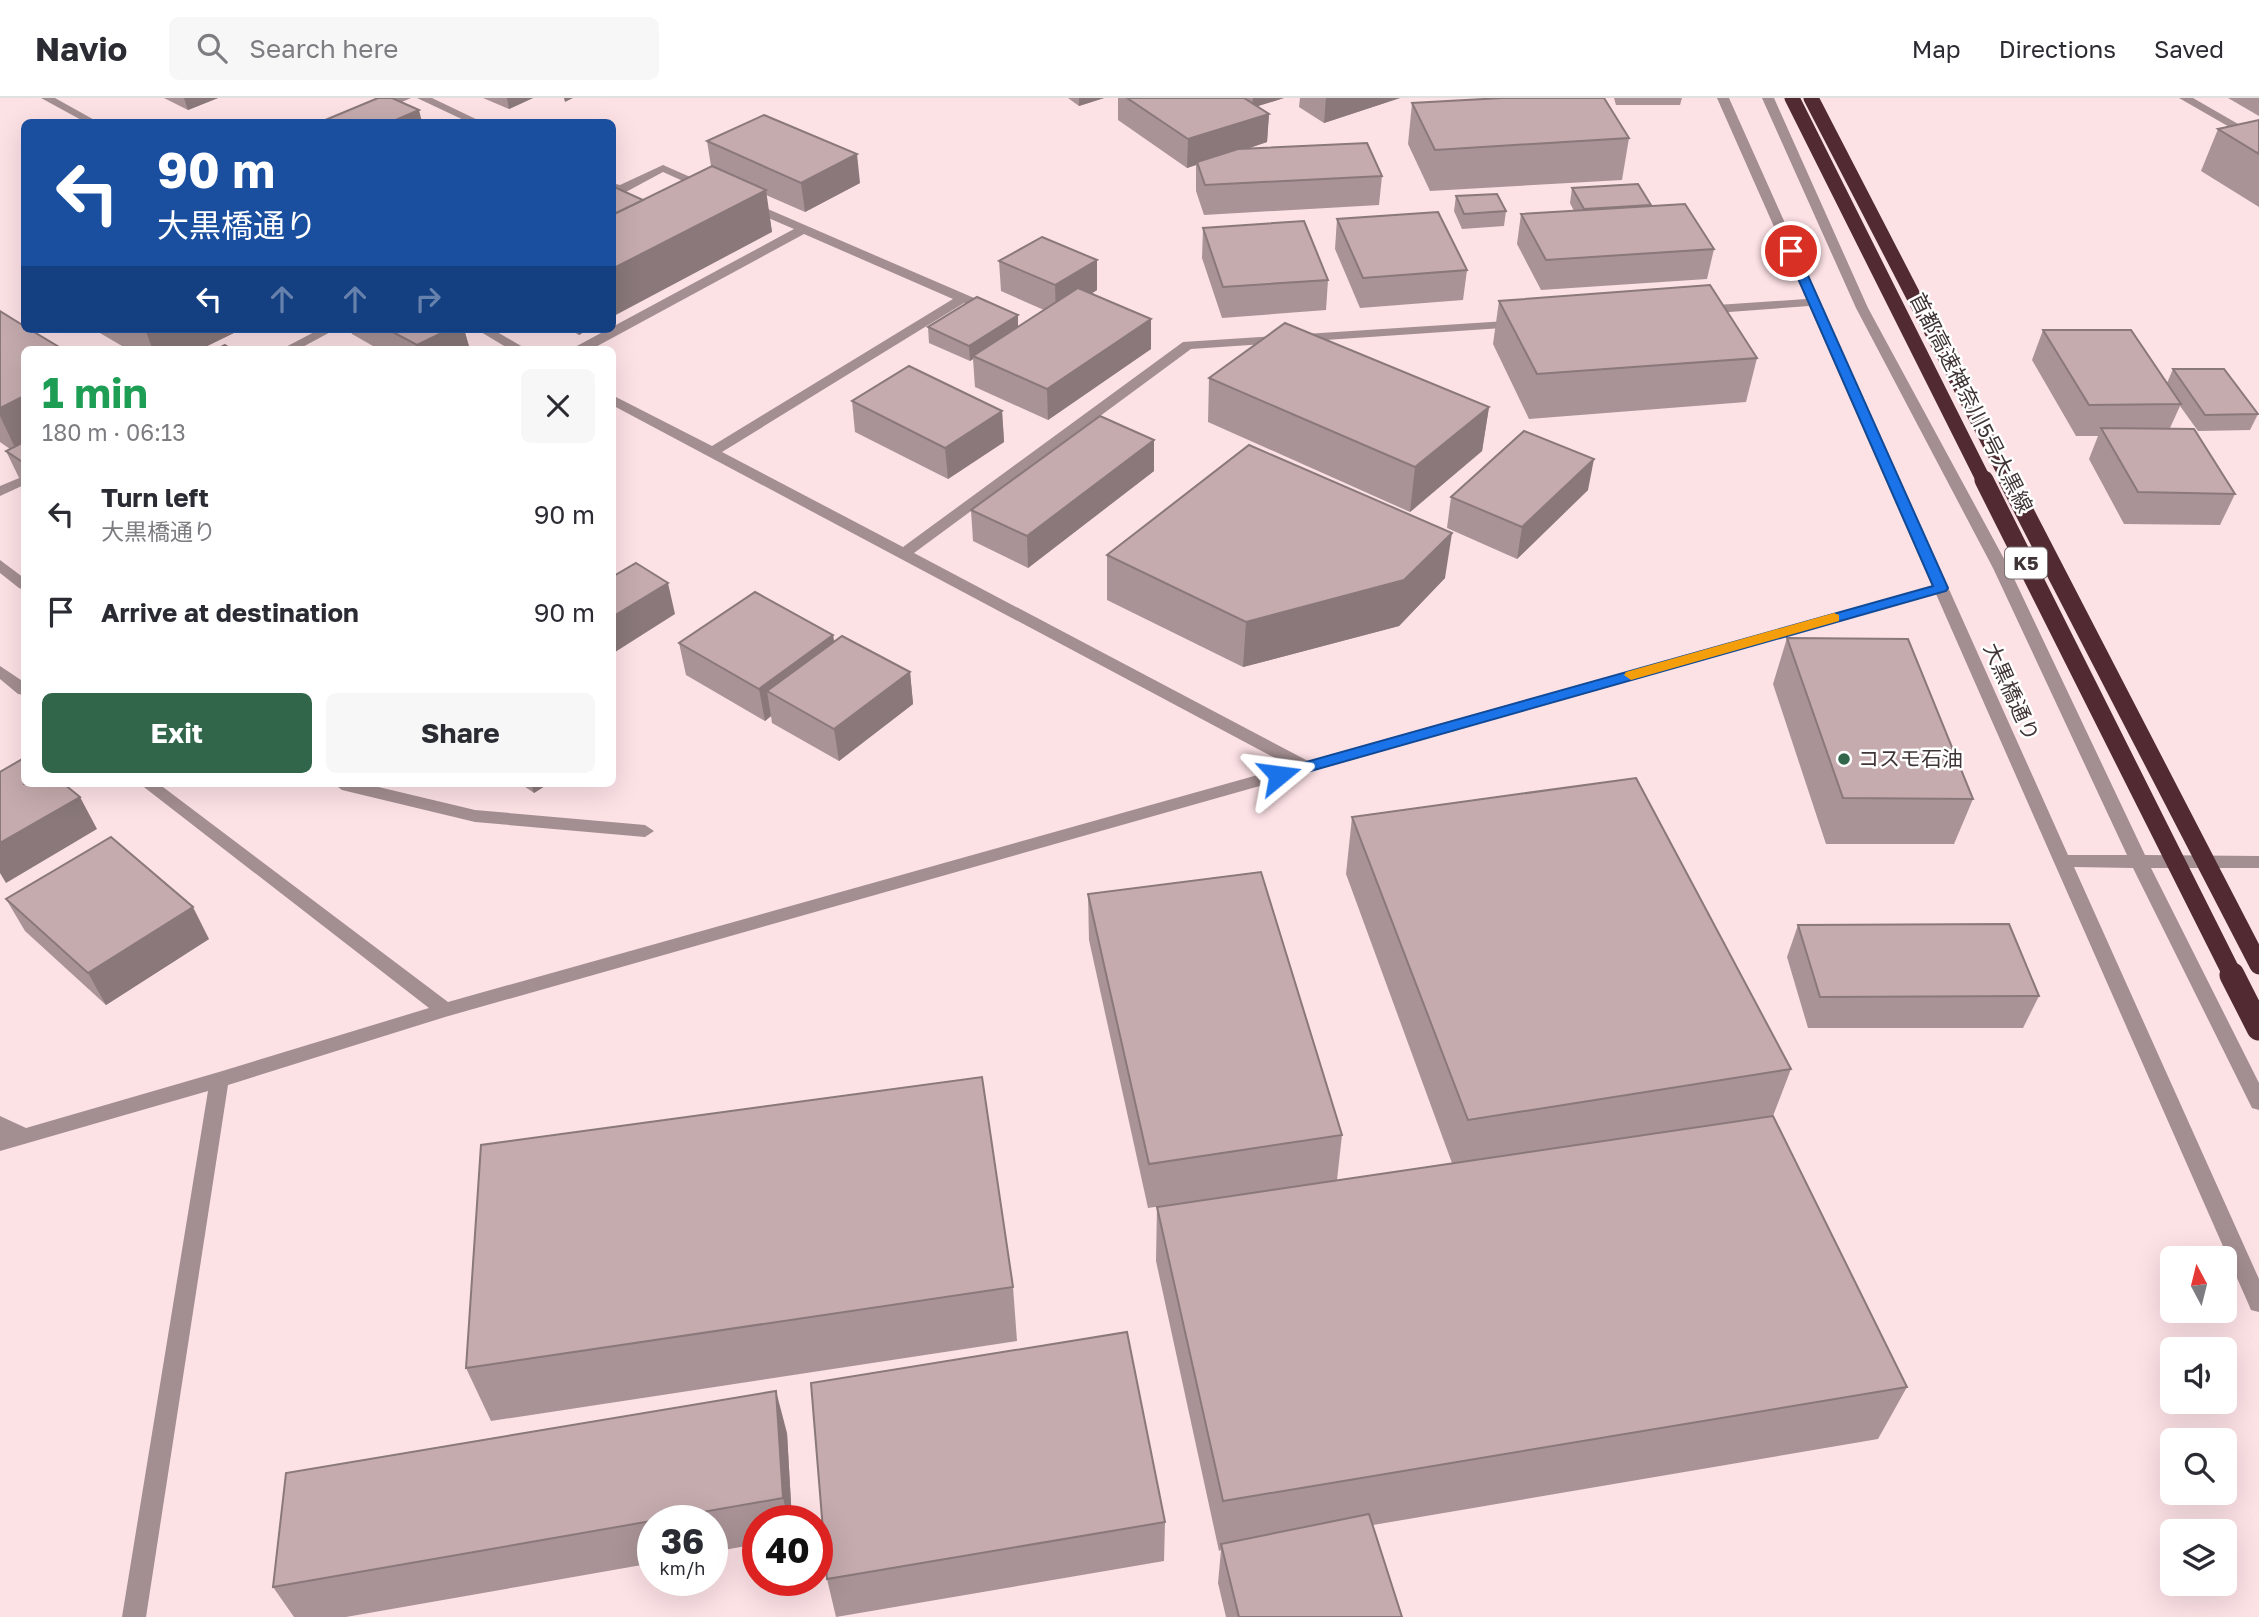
<!DOCTYPE html>
<meta charset="utf-8">
<style>
body{margin:0;font-family:"Golos Text","Noto Sans JP",sans-serif;background:#f7f7f7;color:#2b2b33;height:100vh;display:flex;flex-direction:column;font-size:26px;white-space:nowrap}
*{box-sizing:border-box;margin:0}
p{font-size:23px;color:#7c7c81}
.icon{flex:none;width:38px;height:38px;fill:none;stroke:currentColor;stroke-width:2;stroke-linecap:round;stroke-linejoin:round}
.map{position:relative;flex:1;overflow:hidden}
.sheet{position:absolute;left:21px;top:248px;width:595px;height:441px;display:flex;flex-direction:column;background:#fff;border-radius:10px;box-shadow:0 7px 28px #0002}
.sheet>*{flex:none}
.top-card{position:absolute;left:21px;top:21px;width:595px;height:214px;border-radius:10px;box-shadow:0 7px 28px #0002;background:#1a4fa0;color:#fff;overflow:hidden}
.needle{width:46px;rotate:353deg}
.tools{position:absolute;left:2160px;top:1148px;display:grid;gap:14px}
.tools a{display:grid;place-items:center;width:77px;height:77px;border-radius:10px;background:#fff;box-shadow:0 7px 28px #0002;font-size:35px}
.speed{position:absolute;left:637px;top:1407px;display:flex;gap:14px;font-size:35px;font-weight:700;text-align:center}
.speed>*{display:grid;place-content:center;width:91px;height:91px;border-radius:50%;background:#fff;box-shadow:0 7px 28px #0002;line-height:1}
.speed small{font-size:18px;font-weight:400}
.speed .limit{border:10px solid #d22;background:#fff;color:#111}
.pin{position:absolute;display:grid;place-items:center;width:60px;height:60px;color:#fff;margin:-30px;border:4px solid #fff;border-radius:50%;box-shadow:0 2px 7px #0007}
.me{position:absolute;width:77px;margin:-38px;rotate:74deg;stroke-linejoin:round;filter:drop-shadow(0 0 5px #0008)}
.turn{display:flex;align-items:center;gap:24px;height:147px;padding:0 21px;font-size:32px}
.turn .icon{width:91px;height:91px;stroke-width:2.5}
.turn b{display:block;font-size:49px;line-height:60px}
.lanes{display:flex;align-items:center;height:66px;padding:0 21px;background:#0003;justify-content:center;gap:35px;direction:ltr}
.lanes .off{opacity:.35}
.round{display:grid;place-items:center;flex:none;width:74px;height:74px;border-radius:10px;background:#f7f7f7}
.summary{display:flex;align-items:center;justify-content:space-between;height:119px;padding:0 21px}
h1{font-size:42px;font-weight:700;line-height:52px;color:#1e9e55}
.button{display:flex;gap:14px;margin-top:auto;padding:14px 21px}
.button a{flex:1;height:80px;border-radius:10px;background:#31664b;color:#fff;font-size:28px;font-weight:700;line-height:80px;text-align:center}
.button a+a{background:#f7f7f7;color:#2b2b33}
ul{padding:0;list-style:none}
li{display:flex;align-items:center;gap:21px;height:98px;padding:0 21px}
li div{flex:1}
li b{display:block;font-size:26px}
li em{font-style:normal}
header{display:flex;align-items:center;gap:42px;box-sizing:border-box;height:98px;padding:0 35px;background:#fff;border-bottom:2px solid #e1e1e2}
header strong{font-size:33px}
nav{display:flex;gap:38px;margin-inline-start:auto;font-size:24px}
.search{width:490px;height:63px;background:#f7f7f7;display:flex;align-items:center;gap:18px;box-sizing:border-box;padding:0 24px;border-radius:10px;color:#7c7c81;font-size:26px}
.map>svg:first-child{display:block}
</style>
<header>
<strong>Navio</strong>
<div class="search"><svg class="icon" aria-label="search" viewBox="0 0 24 24"><circle cx="10" cy="10" r="6"/><path d="M15 15l6 6"/></svg>Search here</div>
<nav><a>Map</a><a>Directions</a><a>Saved</a></nav>
</header>
<div class="map">
<svg width="2259" height="1519" viewBox="0 0 2259 1519">
<rect width="100%" height="100%" fill="#fce1e5"/>
<g fill="none" stroke-linecap="round" stroke-linejoin="round">
<g fill="#a38e91" fill-rule="evenodd">
<polygon points="41,0 55,0 98,24 85,24"/>
<polygon points="395,0 411,0 356,24 341,24"/>
<polygon points="417,0 432,0 482,24 468,24"/>
<polygon points="1717,0 1729,0 2068,757 2127,757 1993,470 1856,210 1762,0 1774,0 1868,210 2009,470 2145,757 2259,758 2259,770 2151,770 2259,985 2259,1012 2252,1010 2133,770 2074,769 2259,1181 2259,1214 2251,1212 2248,1205 1936,496 445,919 228,987 146,1519 122,1519 208,993 0,1053 0,1018 26,1030 219,974 429,910 140,686 159,686 448,904 1290,668 612,307 612,297 712,348 953,201 804,136 590,252 573,252 575,249 794,131 745,110 743,107 749,103 995,209 996,212 990,216 964,205 722,354 903,449 1183,244 1522,222 1523,225 1517,229 1191,251 914,455 1308,663 1932,488 1809,208 1702,216 1696,212 1702,208 1806,201"/>
<polygon points="2179,0 2193,0 2259,38 2259,46"/>
<polygon points="663,67 713,89 703,92 663,74 624,95 612,93 612,85 620,87"/>
<polygon points="320,231 336,231 297,252 280,252"/>
<polygon points="476,231 492,231 528,252 511,252"/>
<polygon points="24,378 24,387 0,398 0,388"/>
<polygon points="0,462 24,480 24,492 19,490 0,475"/>
<polygon points="0,568 24,584 24,597 18,596 0,581"/>
<polygon points="334,686 366,686 475,712 645,727 654,733 645,739 475,724 342,692"/>
</g>
<g stroke="#512b31" stroke-width="15">
<polyline points="1792,0 1984,383"/>
<polyline points="1811,0 2009,383"/>
</g>
<g stroke="#512b31" stroke-width="19">
<polyline points="1984,382 2233,878"/>
<polyline points="2008,382 2259,867"/>
</g>
<polyline stroke="#512b31" stroke-width="25" points="2232,877 2259,930"/>
</g>
<g fill="#a99396">
<polygon points="164,0 218,0 188,12"/>
<polygon points="483,0 533,0 509,11"/>
<polygon points="1068,0 1104,0 1079,8"/>
<polygon points="1118,0 1284,0 1257,8 1269,16 1267,44 1247,51 1382,78 1379,107 1204,117 1196,93 1196,67 1187,70 1118,22"/>
<polygon points="1300,0 1400,0 1324,25 1299,9"/>
<polygon points="1614,0 1682,0 1680,7 1616,7"/>
<polygon points="2228,0 2259,0 2259,18"/>
<polygon points="1412,5 1629,40 1622,82 1430,93 1408,46"/>
<polygon points="2259,22 2259,109 2201,73 2218,31"/>
<polygon points="707,43 860,85 805,114 766,97 772,134 643,102 711,68"/>
<polygon points="1572,90 1651,108 1714,151 1707,181 1541,192 1517,146 1521,116 1574,113 1570,105"/>
<polygon points="1456,98 1506,113 1504,128 1462,131 1454,113"/>
<polygon points="1337,121 1467,172 1463,202 1360,210 1335,151"/>
<polygon points="1203,130 1328,182 1326,212 1222,220 1202,160"/>
<polygon points="999,163 1097,192 1091,196 1151,221 1151,251 1048,322 975,289 973,261 970,263 929,245 928,229 1018,217 1018,229 1044,212 1001,193"/>
<polygon points="1499,203 1757,260 1746,304 1529,321 1493,246"/>
<polygon points="0,213 24,252 24,390 6,353 10,351 0,344"/>
<polygon points="93,231 242,231 199,252 129,252"/>
<polygon points="350,231 464,231 470,252 380,252 352,236"/>
<polygon points="568,231 589,231 579,237"/>
<polygon points="2043,232 2167,285 2173,271 2258,316 2250,332 2198,333 2180,308 2170,330 2235,396 2220,427 2124,426 2089,361 2098,338 2076,338 2032,262"/>
<polygon points="1209,280 1489,309 1482,353 1410,414 1208,324"/>
<polygon points="852,303 1002,313 1004,344 948,381 855,334"/>
<polygon points="1154,342 1154,373 1028,470 973,443 971,412"/>
<polygon points="1588,392 1517,461 1447,430 1451,399"/>
<polygon points="1107,457 1445,480 1399,528 1243,569 1107,502"/>
<polygon points="833,537 834,544 910,574 913,606 839,663 772,625 771,618 765,623 686,577 679,545"/>
<polygon points="1787,540 1973,701 1954,746 1826,746 1773,586"/>
<polygon points="521,686 548,686 534,695"/>
<polygon points="1352,719 1791,971 1773,1018 1907,1289 1878,1341 1373,1427 1402,1519 1226,1519 1218,1485 1221,1452 1219,1453 1156,1163 1157,1109 1452,1065 1346,776"/>
<polygon points="1088,796 1342,1037 1337,1082 1148,1110 1089,842"/>
<polygon points="6,801 209,841 106,907 25,833"/>
<polygon points="1798,827 2039,898 2023,930 1808,930 1787,859"/>
<polygon points="1013,1189 1017,1243 491,1323 466,1270"/>
<polygon points="787,1335 792,1423 758,1423 758,1446 712,1454 712,1423 653,1423 653,1465 346,1519 294,1519 273,1489"/>
<polygon points="1165,1424 1164,1463 836,1519 827,1481"/>
</g>
<g fill="#8a787a">
<polygon points="184,0 218,0 188,12"/>
<polygon points="507,0 533,0 509,11"/>
<polygon points="564,0 573,0 565,4"/>
<polygon points="1079,0 1104,0 1079,8"/>
<polygon points="1253,0 1284,0 1252,10"/>
<polygon points="1326,0 1400,0 1324,25"/>
<polygon points="419,12 422,24 391,24"/>
<polygon points="1269,16 1267,44 1197,67 1197,64 1196,67 1187,70 1188,41"/>
<polygon points="857,56 860,85 805,114 801,85"/>
<polygon points="766,92 772,134 612,219 612,171"/>
<polygon points="1097,162 1097,192 1056,217 1055,187"/>
<polygon points="1018,217 1018,232 973,258 973,261 970,263 969,248"/>
<polygon points="1151,221 1151,251 1048,322 1047,291"/>
<polygon points="145,231 242,231 199,252 153,252"/>
<polygon points="450,231 464,231 470,252 418,252 417,247"/>
<polygon points="577,231 589,231 579,237"/>
<polygon points="24,298 24,353 18,356 0,318 0,310"/>
<polygon points="1489,309 1482,353 1410,414 1415,369"/>
<polygon points="1002,313 1004,344 948,381 945,350"/>
<polygon points="1154,342 1154,373 1028,470 1027,438"/>
<polygon points="1594,361 1588,392 1517,461 1522,429"/>
<polygon points="1452,435 1445,480 1399,528 1243,569 1246,524"/>
<polygon points="668,485 675,516 612,556 612,519"/>
<polygon points="833,537 838,569 767,593 771,618 765,623 759,591"/>
<polygon points="910,574 913,606 839,663 834,631"/>
<polygon points="531,686 548,686 534,695"/>
<polygon points="80,699 97,731 6,785 0,775 0,745"/>
<polygon points="193,809 209,841 106,907 88,875"/>
<polygon points="776,1293 787,1335 792,1423 789,1423 783,1400"/>
</g>
<g fill="#c5abae" stroke="#8a787a" stroke-width="2">
<polygon points="378,0 392,0 419,12 391,24 326,24 323,23"/>
<polygon points="1127,0 1244,0 1269,16 1188,41"/>
<polygon points="1502,0 1604,0 1629,40 1435,52 1412,5"/>
<polygon points="764,17 857,56 801,85 707,43"/>
<polygon points="2259,22 2259,56 2218,31"/>
<polygon points="1367,45 1382,78 1205,87 1197,64 1238,51"/>
<polygon points="712,68 766,92 612,171 612,117"/>
<polygon points="1638,86 1651,107 1584,111 1572,90"/>
<polygon points="612,88 643,102 612,117"/>
<polygon points="1497,96 1506,113 1464,116 1456,98"/>
<polygon points="1685,106 1714,151 1546,162 1521,116"/>
<polygon points="1438,114 1467,172 1363,180 1337,121"/>
<polygon points="1304,123 1328,182 1223,189 1203,130"/>
<polygon points="1042,139 1097,162 1055,187 999,163"/>
<polygon points="1710,187 1757,260 1537,276 1499,203"/>
<polygon points="1078,190 1151,221 1047,291 973,258"/>
<polygon points="977,199 1018,217 969,248 928,229"/>
<polygon points="0,213 24,228 24,231 29,231 64,252 24,252 24,298 0,310"/>
<polygon points="1285,225 1489,309 1415,369 1209,280"/>
<polygon points="387,231 450,231 417,247"/>
<polygon points="2043,232 2131,232 2181,306 2089,307"/>
<polygon points="225,247 233,252 215,252"/>
<polygon points="909,268 1002,313 945,350 852,303"/>
<polygon points="2173,271 2224,271 2258,316 2205,317"/>
<polygon points="1100,318 1154,342 1027,438 971,412"/>
<polygon points="2101,330 2194,331 2235,396 2138,394"/>
<polygon points="1524,333 1594,361 1522,429 1451,399"/>
<polygon points="24,344 24,365 6,353"/>
<polygon points="1249,347 1452,435 1404,482 1246,524 1107,457"/>
<polygon points="636,465 668,485 612,519 612,479"/>
<polygon points="755,494 833,537 759,591 679,545"/>
<polygon points="842,538 910,574 834,631 767,593"/>
<polygon points="1787,540 1908,541 1973,701 1843,700"/>
<polygon points="24,660 24,686 64,686 80,699 0,745 0,674"/>
<polygon points="1636,680 1791,971 1468,1022 1352,719"/>
<polygon points="111,739 193,809 88,875 6,801"/>
<polygon points="1261,774 1342,1037 1149,1066 1088,796"/>
<polygon points="2009,826 2039,898 1820,899 1798,827"/>
<polygon points="982,979 1013,1189 466,1270 481,1047"/>
<polygon points="1773,1018 1907,1289 1223,1403 1157,1109"/>
<polygon points="1127,1234 1165,1424 827,1481 811,1285"/>
<polygon points="776,1293 783,1400 273,1489 286,1375"/>
<polygon points="1369,1416 1402,1519 1239,1519 1221,1446"/>
</g>
<polygon fill="#1a73e8" stroke="#114b97" stroke-width="2" points="1787,151 1797,153 1948,490 1946,493 1279,682 1274,680 1272,677 1274,673 1933,488 1786,153"/>
<polygon fill="#f59e0b" points="1834,515 1839,517 1839,523 1631,582 1624,577 1626,574"/>
<circle fill="#31664b" stroke="#fff" stroke-width="2.5" cx="1844" cy="661" r="7"/>
<g text-anchor="middle" stroke-width="5" stroke-linejoin="round" paint-order="stroke">
<rect fill="#fff" stroke="#797172" stroke-width="2" x="2005" y="449.5" width="42" height="31" rx="5"/>
<g font-size="19" font-weight="bold" fill="#3f3436">
<text x="2026" y="472">K5</text>
</g>
<g font-size="21" fill="#3f3436" stroke="#fff">
<text transform="translate(1971 305) rotate(63)" y="7">首都高速神奈川5号大黒線</text>
<text transform="translate(2011 594) rotate(66)" y="7">大黒橋通り</text>
</g>
<g font-size="21" fill="#3f3436" stroke="#fff" text-anchor="start">
<text x="1858" y="668">コスモ石油</text>
</g>
</g>
</svg>
<div class="tools">
<a><svg class="needle" viewBox="-14 -14 28 28"><path d="M0-13l5 13h-10z" fill="#e53935"/><path d="M0 13l5-13h-10z" fill="#7c7c81"/></svg></a>
<a><svg class="icon" aria-label="sound" viewBox="0 0 24 24"><path d="M4 9h4l5-4v14l-5-4H4zM17 9q2 3 0 6"/></svg></a>
<a><svg class="icon" aria-label="search" viewBox="0 0 24 24"><circle cx="10" cy="10" r="6"/><path d="M15 15l6 6"/></svg></a>
<a><svg class="icon" aria-label="layers" viewBox="0 0 24 24"><path d="M12 4l9 5-9 5-9-5zM3 14l9 5 9-5"/></svg></a>
</div>
<div class="speed"><div>36<small>km/h</small></div><div class="limit">40</div></div>
<div class="pin" style="left:1791px;top:153px;background:#d93025"><svg class="icon" aria-label="arrive" viewBox="0 0 24 24"><path d="M6 21V4h12l-3 4 3 4H6"/></svg></div>
<svg class="me" style="left:1279px;top:677px" viewBox="-20 -20 40 40"><path d="M0-17L14 15 0 8-14 15z" fill="#1a73e8" stroke="#fff" stroke-width="4"/></svg>
<div class="top-card">
<div class="turn"><svg class="icon" aria-label="left" viewBox="0 0 24 24"><path d="M17 20v-9H6M10 6l-5 5 5 5"/></svg><div><b>90 m</b>大黒橋通り</div></div>
<div class="lanes"><svg class="icon" aria-label="left" viewBox="0 0 24 24"><path d="M17 20v-9H6M10 6l-5 5 5 5"/></svg><svg class="icon off" aria-label="ahead" viewBox="0 0 24 24"><path d="M12 20V5M6 11l6-6 6 6"/></svg><svg class="icon off" aria-label="ahead" viewBox="0 0 24 24"><path d="M12 20V5M6 11l6-6 6 6"/></svg><svg class="icon off" aria-label="right" viewBox="0 0 24 24"><path d="M7 20v-9h11M14 6l5 5-5 5"/></svg></div>
</div>
<section class="sheet">
<div class="summary"><div><h1>1 min</h1><p>180 m · 06:13</p></div><a class="round"><svg class="icon" aria-label="close" viewBox="0 0 24 24"><path d="M6 6l12 12M18 6L6 18"/></svg></a></div>
<ul>
<li><svg class="icon" aria-label="left" viewBox="0 0 24 24"><path d="M17 20v-9H6M10 6l-5 5 5 5"/></svg><div><b>Turn left</b><p>大黒橋通り</p></div><em>90 m</em></li>
<li><svg class="icon" aria-label="arrive" viewBox="0 0 24 24"><path d="M6 21V4h12l-3 4 3 4H6"/></svg><div><b>Arrive at destination</b></div><em>90 m</em></li>
</ul>
<div class="button"><a>Exit</a><a>Share</a></div>
</section>
</div>
